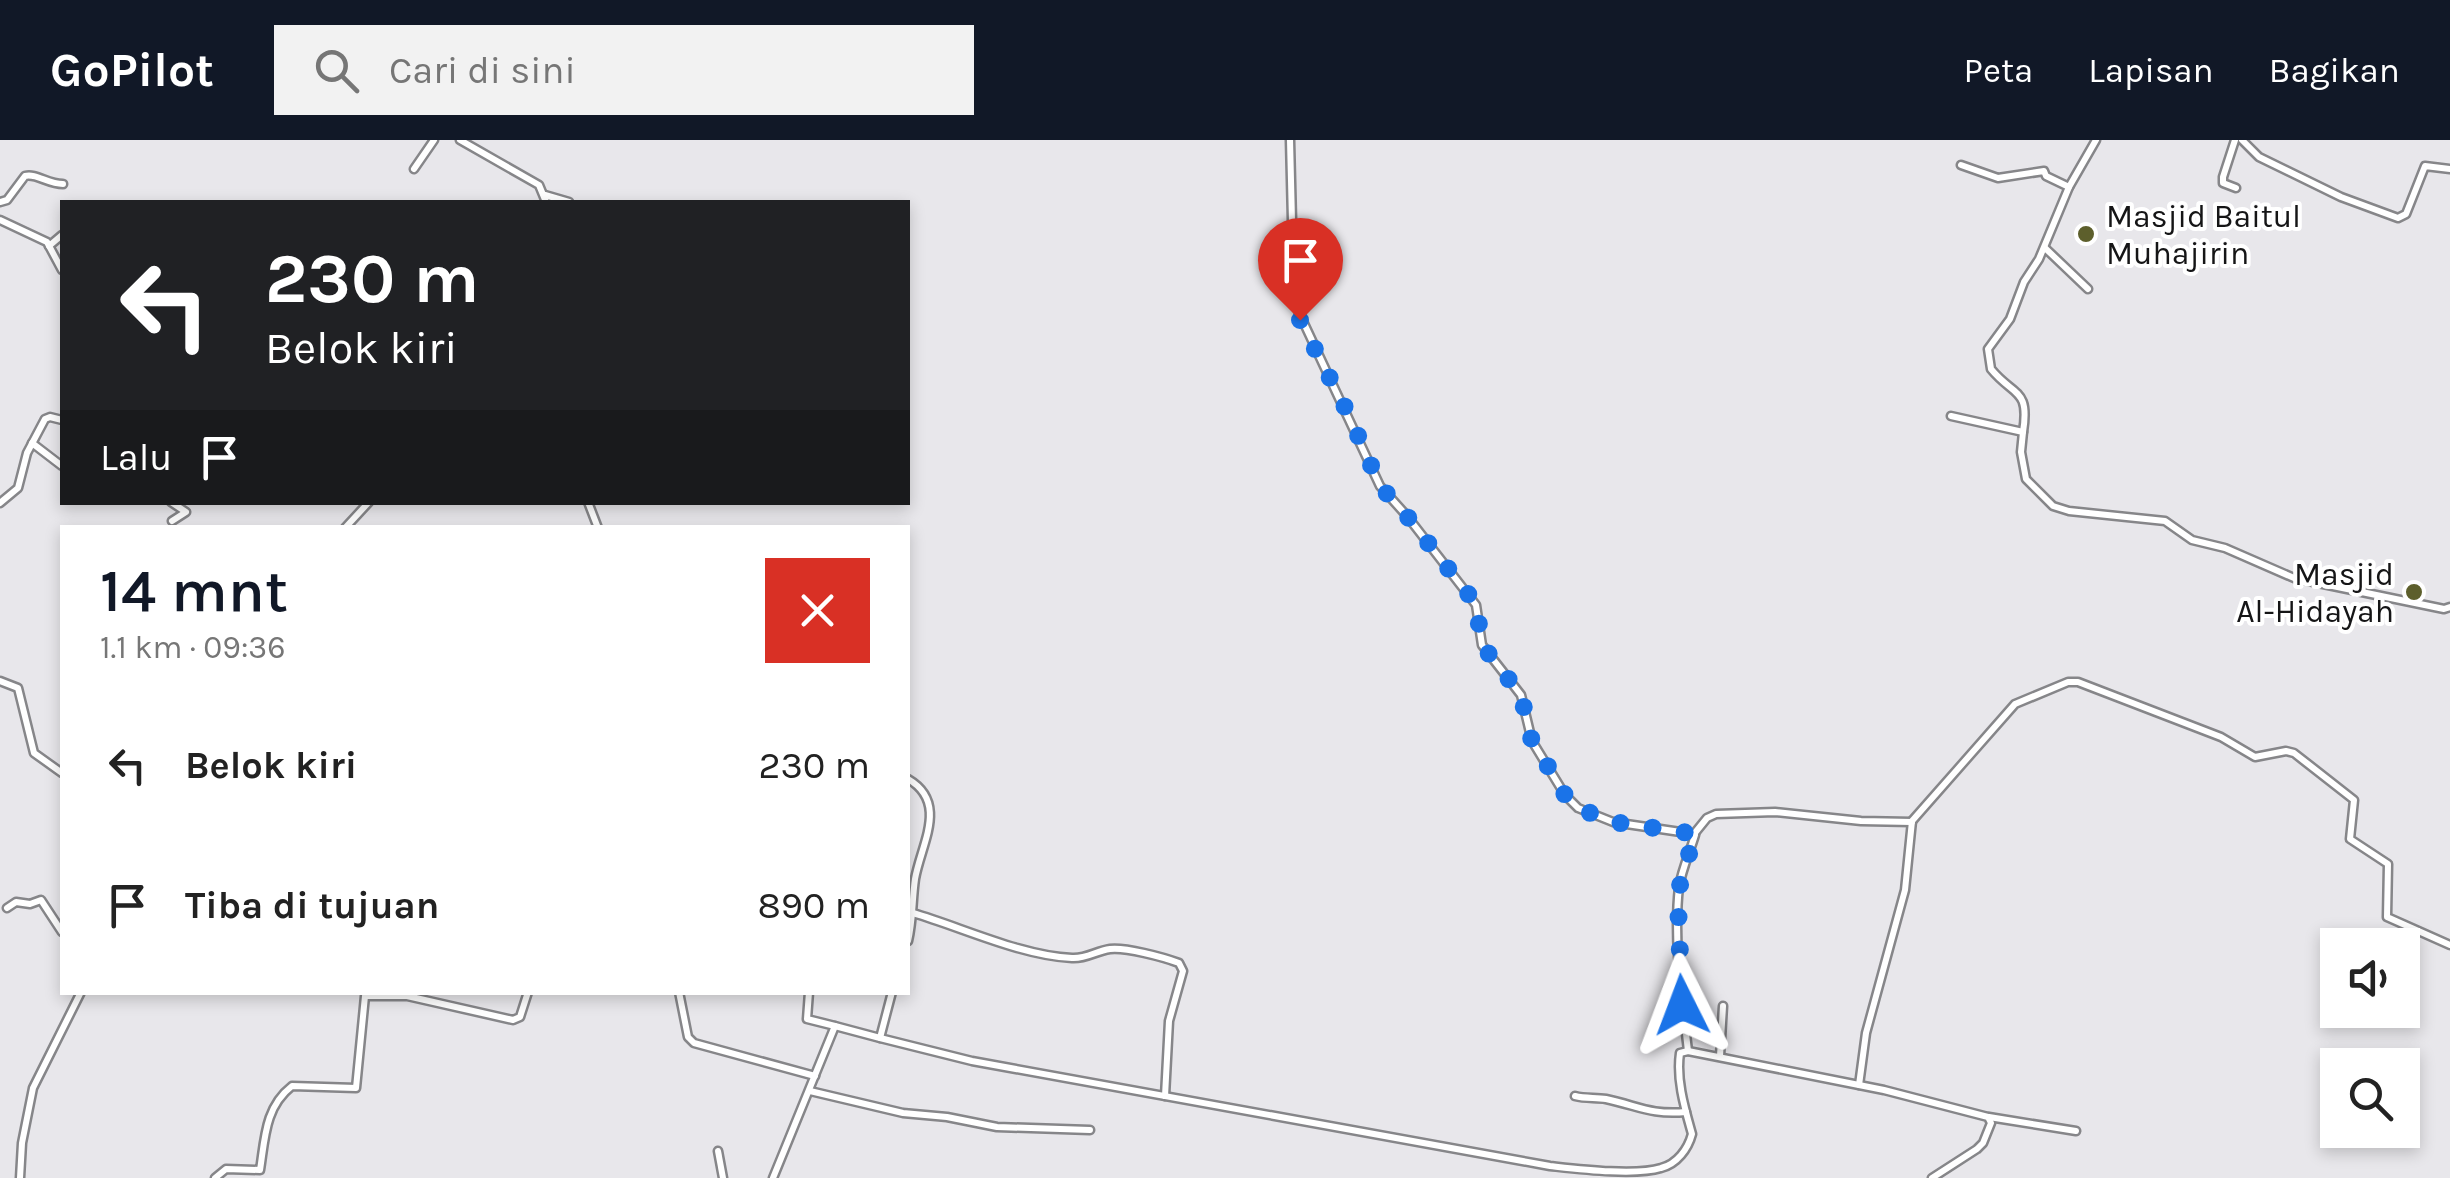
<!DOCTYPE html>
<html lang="id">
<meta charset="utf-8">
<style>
body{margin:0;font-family:Karla,sans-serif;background:#f2f2f2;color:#222;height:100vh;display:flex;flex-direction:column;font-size:38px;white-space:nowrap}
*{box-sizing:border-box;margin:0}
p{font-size:32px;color:#767676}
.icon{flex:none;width:55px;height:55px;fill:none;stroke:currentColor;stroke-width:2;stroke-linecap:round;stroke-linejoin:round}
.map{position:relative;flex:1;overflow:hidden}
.details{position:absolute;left:60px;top:385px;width:850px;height:470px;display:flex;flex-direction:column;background:#fff;border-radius:0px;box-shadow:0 5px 15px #0003}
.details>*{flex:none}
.top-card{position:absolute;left:60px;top:60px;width:850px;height:305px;border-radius:0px;box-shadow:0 5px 15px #0003;background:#202124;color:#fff;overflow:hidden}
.fabs{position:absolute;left:2320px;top:788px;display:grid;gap:20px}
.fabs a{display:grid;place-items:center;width:100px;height:100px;border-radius:0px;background:#fff;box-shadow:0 5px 15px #0003;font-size:50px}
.pin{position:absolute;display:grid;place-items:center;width:85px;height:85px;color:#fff;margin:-102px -42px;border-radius:50% 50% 50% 0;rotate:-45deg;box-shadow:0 0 10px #0007}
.pin .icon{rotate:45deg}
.me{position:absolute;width:110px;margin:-55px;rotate:357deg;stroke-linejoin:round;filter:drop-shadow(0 0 8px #0008)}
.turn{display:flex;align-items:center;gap:35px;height:210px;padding:0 40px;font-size:45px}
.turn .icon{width:130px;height:130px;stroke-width:2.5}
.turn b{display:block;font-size:70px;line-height:85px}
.then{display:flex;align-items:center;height:95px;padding:0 40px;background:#0003;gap:20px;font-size:38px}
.round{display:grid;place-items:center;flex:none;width:105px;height:105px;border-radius:0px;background:#f2f2f2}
.head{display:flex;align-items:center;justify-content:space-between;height:170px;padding:0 40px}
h1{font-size:60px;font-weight:600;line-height:75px;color:#111827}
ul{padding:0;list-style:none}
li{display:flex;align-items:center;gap:30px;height:140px;padding:0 40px}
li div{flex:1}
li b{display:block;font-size:38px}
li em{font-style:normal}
header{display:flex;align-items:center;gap:60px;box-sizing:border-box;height:140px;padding:0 50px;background:#111827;color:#fff}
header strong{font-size:48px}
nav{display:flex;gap:55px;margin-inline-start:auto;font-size:35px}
.search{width:700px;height:90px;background:#f2f2f2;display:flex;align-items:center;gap:25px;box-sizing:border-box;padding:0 35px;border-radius:0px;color:#767676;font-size:38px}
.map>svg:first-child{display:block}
</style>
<header>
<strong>GoPilot</strong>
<div class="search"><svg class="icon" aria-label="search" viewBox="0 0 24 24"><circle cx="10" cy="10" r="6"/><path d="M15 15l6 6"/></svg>Cari di sini</div>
<nav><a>Peta</a><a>Lapisan</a><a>Bagikan</a></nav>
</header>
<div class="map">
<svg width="2450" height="1038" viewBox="0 0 2450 1038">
<rect width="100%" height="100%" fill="#e8e7eb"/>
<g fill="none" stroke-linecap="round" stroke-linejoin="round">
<defs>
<g id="minor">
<polyline points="460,0 539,45 546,62"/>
<polyline points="1290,0 1294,162 1380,346 1407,376 1476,465 1482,505 1521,555 1532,601 1565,655 1578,668 1613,682 1694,694 1707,678 1716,674 1775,672 1861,681 1912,682"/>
<polyline points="2235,0 2223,37 2223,43 2236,48"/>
<polyline points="2242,0 2259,17 2341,57 2398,78 2406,74 2425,26 2450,29"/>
<polyline points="1961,25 1998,38 2044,31 2046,36 2069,47"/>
<polyline points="414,29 434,0"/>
<polyline points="545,55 569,62"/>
<path d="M0,62L7,60L25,36C36,33 48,44 63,44"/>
<polyline points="0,80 47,102 62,130"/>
<polyline points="49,106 62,95"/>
<polyline points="2045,108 2088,149"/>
<polyline points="1951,276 2023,292 2021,312 2026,339 2053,366 2069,371 2165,381 2192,400 2225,408 2294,438 2444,469 2450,467"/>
<path d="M2023,292C2030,248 2014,257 1991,229L1988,209L2010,179L2024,142L2039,119L2069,47L2096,0"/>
<polyline points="32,303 62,326"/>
<polyline points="171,362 186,372 172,381"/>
<polyline points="588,362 598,388"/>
<polyline points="0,363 18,348 27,313 45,279 50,277 62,280"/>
<polyline points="345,388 369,362"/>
<polyline points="0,541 18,548 34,613 62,633"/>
<path d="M908,639C949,663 921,704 915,739C912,760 913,780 908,801"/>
<polyline points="7,768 16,762 30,764 41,760 62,792"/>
<path d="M913,773C961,787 1022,816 1072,818C1086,819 1096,811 1110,809C1125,807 1163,817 1179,823L1183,831L1169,881L1165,956"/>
<polyline points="679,852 688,897 694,903 815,936"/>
<polyline points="809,852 807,879 835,886"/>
<path d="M892,852L880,898L972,921L1550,1026C1578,1029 1635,1036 1661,1028C1677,1024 1688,1009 1692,994C1685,969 1676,940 1680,913L1688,911L1884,950L1988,977L1991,983L1983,1003L1977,1009L1932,1038"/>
<path d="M1688,911C1682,858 1673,800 1679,747C1682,729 1690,712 1695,695"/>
<polyline points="1720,916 1723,866"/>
<polyline points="1859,945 1866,893 1905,750 1912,681 2015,564 2068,542 2078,542 2221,597 2255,617 2286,611 2294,613 2354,660 2350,699 2388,724 2387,777 2450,805"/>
<polyline points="810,951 903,973 947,977 997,987 1090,990"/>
<path d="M1575,956C1586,959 1596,957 1606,959C1639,966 1650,975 1686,972"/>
<polyline points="1989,977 2076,991"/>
<polyline points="718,1011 723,1038"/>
<polyline points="20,1038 22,1003 33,948 81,852"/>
<path d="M215,1038L226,1029L260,1030C265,998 265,967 292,946L356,948L365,856H407L513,880L520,877L528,852"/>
<polyline points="773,1038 835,886 880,898"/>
</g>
</defs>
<use href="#minor" stroke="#868689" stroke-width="11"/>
<use href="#minor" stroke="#fff" stroke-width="6"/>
</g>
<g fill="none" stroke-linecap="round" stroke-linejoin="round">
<polyline stroke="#1a73e8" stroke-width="18" stroke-dasharray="0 32.4" points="1300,180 1350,277 1380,346 1407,376 1476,464 1482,505 1521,555 1531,598 1565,655 1578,668 1613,682 1696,694 1681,737 1678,763 1682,865"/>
</g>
<g fill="#5d5f2c" stroke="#fff" stroke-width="4">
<circle cx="2086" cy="94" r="10"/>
<circle cx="2414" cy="452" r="10"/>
</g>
<g text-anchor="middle" stroke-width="8" stroke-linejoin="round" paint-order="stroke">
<g font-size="32" fill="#151516" stroke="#fff" text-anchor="start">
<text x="2106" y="87">Masjid Baitul<tspan x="2106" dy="37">Muhajirin</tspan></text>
<text x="2394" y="445" text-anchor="end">Masjid<tspan x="2394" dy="37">Al-Hidayah</tspan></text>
</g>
</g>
</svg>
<div class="fabs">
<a><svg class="icon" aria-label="sound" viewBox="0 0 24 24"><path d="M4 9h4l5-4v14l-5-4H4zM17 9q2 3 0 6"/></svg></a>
<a><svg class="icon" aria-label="search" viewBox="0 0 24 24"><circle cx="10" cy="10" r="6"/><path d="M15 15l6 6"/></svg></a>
</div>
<div class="pin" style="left:1300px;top:180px;background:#d93025"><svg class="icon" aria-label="arrive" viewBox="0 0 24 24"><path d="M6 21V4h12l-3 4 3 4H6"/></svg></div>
<svg class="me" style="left:1682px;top:865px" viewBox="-20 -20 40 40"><path d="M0-17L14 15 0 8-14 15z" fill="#1a73e8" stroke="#fff" stroke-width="4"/></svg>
<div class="top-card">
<div class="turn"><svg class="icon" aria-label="left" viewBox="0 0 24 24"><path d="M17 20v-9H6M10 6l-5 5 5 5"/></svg><div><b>230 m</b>Belok kiri</div></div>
<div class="then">Lalu<svg class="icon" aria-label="arrive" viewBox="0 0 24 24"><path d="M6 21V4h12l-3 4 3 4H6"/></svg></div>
</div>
<section class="details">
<div class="head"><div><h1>14 mnt</h1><p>1.1 km · 09:36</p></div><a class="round" style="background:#d93025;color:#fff"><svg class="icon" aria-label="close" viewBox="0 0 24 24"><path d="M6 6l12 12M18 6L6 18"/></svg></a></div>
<ul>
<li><svg class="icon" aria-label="left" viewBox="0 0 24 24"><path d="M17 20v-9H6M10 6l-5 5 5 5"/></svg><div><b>Belok kiri</b></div><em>230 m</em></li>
<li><svg class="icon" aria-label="arrive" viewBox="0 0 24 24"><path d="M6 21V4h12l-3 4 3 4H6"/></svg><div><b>Tiba di tujuan</b></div><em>890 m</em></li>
</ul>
</section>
</div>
